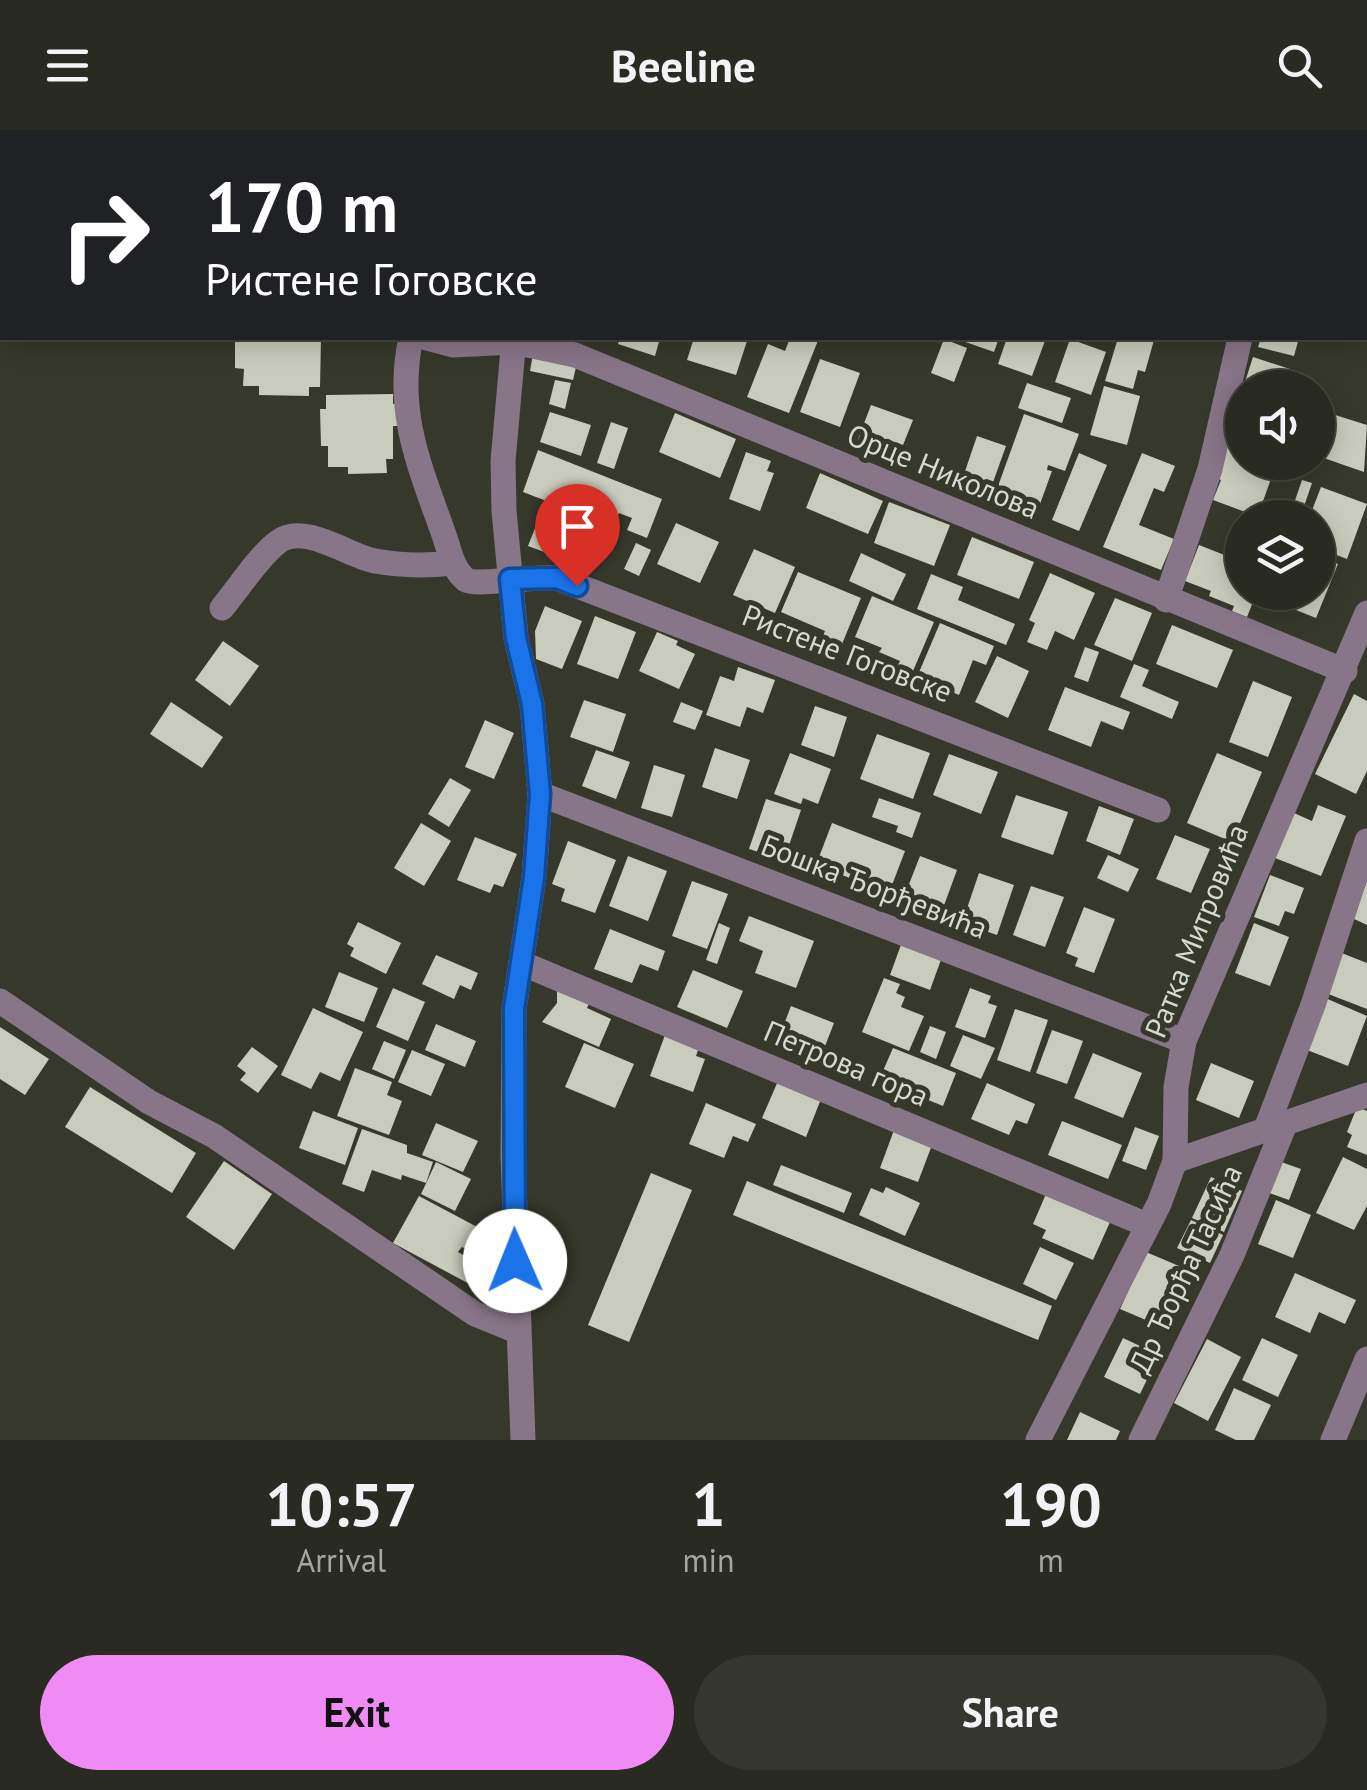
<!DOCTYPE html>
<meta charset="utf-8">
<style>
body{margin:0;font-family:"PT Sans",sans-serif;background:#35362e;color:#f1f3f6;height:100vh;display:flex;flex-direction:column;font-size:38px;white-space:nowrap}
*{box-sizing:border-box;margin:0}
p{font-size:32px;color:#a5a7a5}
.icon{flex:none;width:55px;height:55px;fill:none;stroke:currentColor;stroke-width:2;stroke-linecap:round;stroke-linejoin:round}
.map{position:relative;height:1310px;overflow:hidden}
.sheet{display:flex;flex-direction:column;background:#292a21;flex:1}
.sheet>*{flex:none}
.top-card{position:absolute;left:0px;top:0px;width:1368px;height:210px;box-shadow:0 5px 25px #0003,0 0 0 2px #45463f;background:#202124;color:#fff;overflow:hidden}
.tools{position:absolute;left:1225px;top:240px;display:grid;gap:20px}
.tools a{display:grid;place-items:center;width:110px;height:110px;border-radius:50%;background:#292a21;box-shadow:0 5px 25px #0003,0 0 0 2px #45463f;font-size:50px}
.pin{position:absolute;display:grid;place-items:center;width:85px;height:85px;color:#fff;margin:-102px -42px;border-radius:50% 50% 50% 0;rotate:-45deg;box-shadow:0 0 10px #0007}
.pin .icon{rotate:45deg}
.me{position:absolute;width:110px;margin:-55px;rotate:359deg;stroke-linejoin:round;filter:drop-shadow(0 0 8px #0008)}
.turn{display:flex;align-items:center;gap:35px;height:210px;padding:0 40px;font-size:45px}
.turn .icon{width:130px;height:130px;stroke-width:2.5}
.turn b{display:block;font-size:70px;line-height:85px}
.eta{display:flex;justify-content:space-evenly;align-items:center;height:170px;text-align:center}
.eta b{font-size:60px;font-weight:700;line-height:70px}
.primary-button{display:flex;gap:20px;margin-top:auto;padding:20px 40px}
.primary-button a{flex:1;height:115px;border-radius:60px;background:#f08bf5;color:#111;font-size:40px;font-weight:700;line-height:115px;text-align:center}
.primary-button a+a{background:#35362e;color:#f1f3f6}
header{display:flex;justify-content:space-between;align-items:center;height:130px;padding:0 40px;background:#292a21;font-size:45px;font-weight:700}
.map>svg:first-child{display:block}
</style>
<header><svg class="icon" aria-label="menu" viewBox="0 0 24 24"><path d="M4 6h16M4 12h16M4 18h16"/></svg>Beeline<svg class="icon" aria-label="search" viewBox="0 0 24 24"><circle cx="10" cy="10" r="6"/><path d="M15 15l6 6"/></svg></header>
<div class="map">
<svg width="1367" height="1310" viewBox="0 0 1367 1310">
<rect width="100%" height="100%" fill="#37382c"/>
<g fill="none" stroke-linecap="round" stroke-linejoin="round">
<g stroke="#848951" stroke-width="8">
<polyline points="1229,0 1234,2"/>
<polyline points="1365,25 1367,25"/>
</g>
</g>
<g fill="#c9cbbc">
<polygon points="235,208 321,208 320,257 309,257 309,266 259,265 259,256 243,256 244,239 235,238"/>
<polygon points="620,208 660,208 655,226 618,214"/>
<polygon points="694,208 748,208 736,245 687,230"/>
<polygon points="790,208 819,208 789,283 747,267 768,214 785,221"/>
<polygon points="954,208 999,208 994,222"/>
<polygon points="1007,208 1046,208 1032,246 998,234"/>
<polygon points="1118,208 1154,210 1145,242 1138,240 1133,259 1105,251"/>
<polygon points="1261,208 1299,208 1294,226 1258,217"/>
<polygon points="944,209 967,218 954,252 931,243"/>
<polygon points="1070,209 1106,222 1091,265 1055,252"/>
<polygon points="533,224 577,233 573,250 530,241"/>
<polygon points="1253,227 1299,242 1294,258 1243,258"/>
<polygon points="820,229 860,243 840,297 800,282"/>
<polygon points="555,250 571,253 565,279 549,274"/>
<polygon points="1027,253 1071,268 1062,293 1018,278"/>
<polygon points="1104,256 1140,266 1127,315 1090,305"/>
<polygon points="393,264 393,274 404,273 404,296 393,296 393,329 386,329 387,343 348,344 348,337 328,337 328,316 321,316 320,279 326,279 326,265"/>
<polygon points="871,275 913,290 903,315 892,311 887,324 857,312"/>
<polygon points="550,282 591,295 581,326 540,312"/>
<polygon points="675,283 736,309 720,348 659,322"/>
<polygon points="1024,284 1079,304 1065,341 1048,335 1047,340 1052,341 1036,385 993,370"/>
<polygon points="1332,284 1367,295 1364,342 1318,326"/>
<polygon points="611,292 628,298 614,339 597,333"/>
<polygon points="1233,300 1242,304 1242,332 1262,332 1259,341 1272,346 1262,374 1288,384 1287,388 1245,388 1248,383 1213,370 1221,350 1214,347"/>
<polygon points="977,306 1006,316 987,369 959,359"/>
<polygon points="538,320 662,369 647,408 627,400 632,388 619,383 616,389 573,372 570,380 523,362"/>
<polygon points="746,322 771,331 767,341 774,343 760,381 729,369"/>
<polygon points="1079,323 1107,335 1079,401 1052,390"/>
<polygon points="1142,323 1175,336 1164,362 1154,358 1139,395 1174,409 1161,440 1103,417"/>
<polygon points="820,343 883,371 868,404 806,378"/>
<polygon points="1302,350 1312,353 1300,388 1289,388"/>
<polygon points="1321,357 1367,374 1347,429 1318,418 1318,388 1309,388"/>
<polygon points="889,372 950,395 934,436 874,413"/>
<polygon points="543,378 604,401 590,439 528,416"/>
<polygon points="676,393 719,412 700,453 657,434"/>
<polygon points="972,407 1034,432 1019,469 957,445"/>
<polygon points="636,413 651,420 639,446 624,439"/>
<polygon points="1199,415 1227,426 1230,418 1242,423 1242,462 1257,462 1247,487 1232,481 1234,476 1209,466 1211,461 1185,451"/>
<polygon points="754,419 795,437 775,483 733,465"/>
<polygon points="861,423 906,444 893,471 849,451"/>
<polygon points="1318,426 1338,434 1316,488 1268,469 1271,462 1318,462"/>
<polygon points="798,442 861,468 835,531 816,523 825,501 781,482"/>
<polygon points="1050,443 1095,463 1074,510 1055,501 1047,520 1027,512 1035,493 1029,490"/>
<polygon points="931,444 963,457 958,470 1015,494 1006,515 917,479"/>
<polygon points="872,466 934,492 913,541 898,535 900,531 879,522 882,518 855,507"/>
<polygon points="1115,468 1152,483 1132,531 1094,515"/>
<polygon points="545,476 582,491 562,539 536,529 535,501"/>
<polygon points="595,486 636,502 618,549 577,534"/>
<polygon points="940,493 994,516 986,535 973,530 959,565 917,547"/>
<polygon points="1172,495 1233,520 1217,558 1156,534"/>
<polygon points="657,502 678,511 676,515 695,524 679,559 639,541"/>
<polygon points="223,511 259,536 230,576 195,550"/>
<polygon points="1085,517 1099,522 1088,552 1074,547"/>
<polygon points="997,526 1029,541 1008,588 975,572"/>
<polygon points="1134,534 1149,540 1142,556 1179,572 1172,589 1120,567"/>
<polygon points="738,537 775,550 763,583 747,577 740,597 706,585 720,546 734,551"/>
<polygon points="1253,551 1292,567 1268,627 1229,612"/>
<polygon points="1065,557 1130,582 1123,600 1101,591 1091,617 1048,600"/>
<polygon points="1354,564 1367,571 1367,641 1356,664 1315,644"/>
<polygon points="584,570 626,584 613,622 570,607"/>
<polygon points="171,572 223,607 202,638 150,604"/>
<polygon points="681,572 703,581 695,600 673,592"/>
<polygon points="815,576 847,587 834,627 801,615"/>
<polygon points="485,590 514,603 494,649 465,637"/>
<polygon points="877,604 930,623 913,669 860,649"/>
<polygon points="715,618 750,630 737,669 702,657"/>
<polygon points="596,620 630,632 616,669 582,656"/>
<polygon points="790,623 831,639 818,674 803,668 801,674 774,664"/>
<polygon points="1217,623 1262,642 1232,712 1187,693"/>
<polygon points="949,624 998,642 981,684 933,665"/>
<polygon points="654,635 685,645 672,687 641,678"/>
<polygon points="450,648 471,660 449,697 428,684"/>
<polygon points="1016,665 1068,682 1053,725 1001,707"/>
<polygon points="879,668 921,683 912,708 896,702 898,696 872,687"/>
<polygon points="766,669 801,680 784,730 749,719"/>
<polygon points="1318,675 1346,686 1321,746 1275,728 1294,683 1312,691"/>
<polygon points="1099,676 1134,689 1120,725 1086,711"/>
<polygon points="421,693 451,711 424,756 394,738"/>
<polygon points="832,693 905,721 889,763 816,735"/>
<polygon points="1175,705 1210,719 1191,763 1156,749"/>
<polygon points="475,707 517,724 503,757 494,754 490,763 457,750"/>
<polygon points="568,711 616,730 595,783 561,771 565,759 552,754"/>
<polygon points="1108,725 1139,739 1128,762 1097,748"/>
<polygon points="628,726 667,741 648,791 609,776"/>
<polygon points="920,726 957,740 942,781 904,767"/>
<polygon points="979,743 1014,755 997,805 962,793"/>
<polygon points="1270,745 1304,758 1294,784 1285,781 1279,796 1254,787"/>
<polygon points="692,751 728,764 707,819 672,806"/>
<polygon points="1367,751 1367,795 1352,788"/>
<polygon points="1031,756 1064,767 1045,817 1013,805"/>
<polygon points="1084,777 1115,789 1094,843 1075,836 1078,828 1066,823"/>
<polygon points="749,786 814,811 796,858 755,843 763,821 739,811"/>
<polygon points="358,792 401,813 386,844 350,826 354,818 347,814"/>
<polygon points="719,793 730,798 717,834 706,830"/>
<polygon points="1254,793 1289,807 1270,856 1235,843"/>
<polygon points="610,799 665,821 658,841 640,834 632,853 594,839"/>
<polygon points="902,812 942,827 930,860 890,845"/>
<polygon points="1339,822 1367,833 1367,879 1323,862"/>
<polygon points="436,825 478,843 471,860 460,855 454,869 422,854"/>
<polygon points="693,840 743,861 727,898 677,877"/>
<polygon points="339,842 378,858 364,892 325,877"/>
<polygon points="884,848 900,854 896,863 905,867 901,877 924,886 909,921 862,902"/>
<polygon points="557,857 590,871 587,878 611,889 599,917 542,892 557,873"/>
<polygon points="393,858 425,872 408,911 376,897"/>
<polygon points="970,858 991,866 988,873 997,876 985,908 955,897"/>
<polygon points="1323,867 1367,886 1348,936 1302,918"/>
<polygon points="791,876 834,893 820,929 777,913"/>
<polygon points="313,878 363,902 340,951 320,942 311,959 281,945"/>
<polygon points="1015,879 1048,890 1030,942 997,930"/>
<polygon points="436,894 476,911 465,937 425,920"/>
<polygon points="930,896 946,902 936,929 920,922"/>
<polygon points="0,897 49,929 25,965 0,949"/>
<polygon points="1052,900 1083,911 1067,954 1036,943"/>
<polygon points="665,905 699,917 696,926 705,929 693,962 650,946"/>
<polygon points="963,905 995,918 981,949 950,936"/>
<polygon points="384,911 406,920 394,949 372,939"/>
<polygon points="584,913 634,934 615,978 565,957"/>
<polygon points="252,917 278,936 258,963 240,950 246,943 237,936"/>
<polygon points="893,918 956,943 943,976 879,950"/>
<polygon points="412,920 445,934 431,966 398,952"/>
<polygon points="1093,923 1142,943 1123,988 1074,968"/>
<polygon points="1211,933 1254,951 1239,988 1196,970"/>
<polygon points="355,938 392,952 387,965 402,971 389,1005 337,986"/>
<polygon points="778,951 821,969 806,1007 762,988"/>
<polygon points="987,953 1035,974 1027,994 1016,990 1009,1005 971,989"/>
<polygon points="90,957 196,1023 172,1063 65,997"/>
<polygon points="706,973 756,994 748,1012 733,1006 724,1028 689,1014"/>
<polygon points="1357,977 1367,981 1367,1025 1347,1017 1352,1005 1347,1002"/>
<polygon points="313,981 358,998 345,1035 299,1018"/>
<polygon points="1062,991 1122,1015 1108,1049 1048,1025"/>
<polygon points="436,993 478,1011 463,1042 422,1025"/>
<polygon points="1135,997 1159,1006 1146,1040 1122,1031"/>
<polygon points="362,999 407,1015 407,1023 433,1032 426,1053 402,1045 401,1050 372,1040 364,1062 342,1054"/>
<polygon points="894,1000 932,1015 918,1052 880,1038"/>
<polygon points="1343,1027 1367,1039 1367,1076 1354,1100 1316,1083"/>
<polygon points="224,1031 272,1064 234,1120 186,1087"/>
<polygon points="436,1032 471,1049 455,1081 421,1064"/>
<polygon points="1281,1032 1301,1039 1289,1070 1269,1063"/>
<polygon points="781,1035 852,1063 844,1083 773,1055"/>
<polygon points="651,1043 692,1060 629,1212 588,1195"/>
<polygon points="1211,1047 1242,1061 1224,1102 1192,1088"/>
<polygon points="747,1051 1052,1176 1038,1210 733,1085"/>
<polygon points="886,1057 920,1073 905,1106 859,1085 871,1058 883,1063"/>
<polygon points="1046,1064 1110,1092 1093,1130 1042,1108 1046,1100 1033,1094"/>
<polygon points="419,1066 494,1106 482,1128 462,1117 458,1122 486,1138 475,1157 393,1113"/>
<polygon points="1276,1070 1311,1085 1293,1128 1258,1114"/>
<polygon points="1191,1090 1223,1105 1210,1133 1177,1118"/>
<polygon points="1040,1117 1074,1133 1056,1170 1023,1154"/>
<polygon points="1146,1122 1186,1139 1160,1196 1120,1179"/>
<polygon points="1295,1143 1356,1170 1345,1194 1319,1182 1310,1203 1275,1187"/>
<polygon points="1123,1208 1159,1225 1140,1264 1104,1247"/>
<polygon points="1262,1208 1298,1225 1278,1267 1242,1250"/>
<polygon points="1207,1209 1241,1227 1208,1291 1174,1273"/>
<polygon points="1234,1258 1271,1275 1254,1310 1236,1310 1215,1300"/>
<polygon points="1080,1282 1120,1301 1116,1310 1067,1310"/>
</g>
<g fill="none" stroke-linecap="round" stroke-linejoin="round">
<g stroke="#877588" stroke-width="25">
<polyline points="548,0 556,2"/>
<path d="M411,208C395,280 419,335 443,402C449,418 452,439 466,450C474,456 539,446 557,448L1158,680"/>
<polyline points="427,208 453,215 514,212 575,225 1345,541"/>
<polyline points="514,208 503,331 504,381 516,508 532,574 540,664 534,747 514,879 513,1025 523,1310"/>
<polyline points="1166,470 1210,339 1240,208"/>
<path d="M222,478C238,459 259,426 278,412C304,392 348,426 375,431C402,436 426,436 453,433"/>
<polyline points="540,664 1184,911"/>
<polyline points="521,833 1147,1095"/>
<polyline points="0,871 149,972 214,1006 475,1184 517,1201"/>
<polyline points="1266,999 1313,875 1367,711"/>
<polyline points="1175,1031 1367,965"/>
<polyline points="1038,1310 1159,1074 1175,1031 1176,957 1184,911 1367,483"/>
<polyline points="1141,1310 1232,1125 1285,994"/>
<polyline points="1333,1310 1367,1229"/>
</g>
</g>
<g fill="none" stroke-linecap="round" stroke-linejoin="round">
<defs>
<polyline id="route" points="515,1131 514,879 534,747 540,664 532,574 516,508 510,449 557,448 577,456"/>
</defs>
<use href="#route" stroke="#114b97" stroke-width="25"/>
<use href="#route" stroke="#1a73e8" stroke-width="18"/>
</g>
<g text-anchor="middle" stroke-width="10" stroke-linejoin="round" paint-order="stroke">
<g font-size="30" fill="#d7d8d0" stroke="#37382c">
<text transform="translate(943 342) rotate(22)" y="10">Орце Николова</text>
<text transform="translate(847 524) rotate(21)" y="10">Ристене Гоговске</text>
<text transform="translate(874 757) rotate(21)" y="10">Бошка Ђорђевића</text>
<text transform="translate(1197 801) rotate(-68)" y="10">Ратка Митровића</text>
<text transform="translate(846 934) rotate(23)" y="10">Петрова гора</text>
<text transform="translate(1186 1139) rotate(-65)" y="10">Др Ђорђа Тасића</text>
</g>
</g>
</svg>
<div class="tools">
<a><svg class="icon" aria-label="sound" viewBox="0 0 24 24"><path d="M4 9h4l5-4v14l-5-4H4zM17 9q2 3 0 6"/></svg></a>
<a><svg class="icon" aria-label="layers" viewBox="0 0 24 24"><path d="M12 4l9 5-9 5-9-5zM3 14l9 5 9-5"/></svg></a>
</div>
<div class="pin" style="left:577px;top:456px;background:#d93025"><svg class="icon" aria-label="arrive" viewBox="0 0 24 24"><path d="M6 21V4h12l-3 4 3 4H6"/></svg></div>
<svg class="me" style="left:515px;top:1131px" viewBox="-20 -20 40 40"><circle r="19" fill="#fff"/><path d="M0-13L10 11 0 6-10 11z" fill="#1a73e8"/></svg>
<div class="top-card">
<div class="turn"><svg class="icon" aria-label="right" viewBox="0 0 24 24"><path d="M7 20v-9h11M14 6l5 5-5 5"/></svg><div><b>170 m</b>Ристене Гоговске</div></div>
</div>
</div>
<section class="sheet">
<div class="eta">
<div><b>10:57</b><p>Arrival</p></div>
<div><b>1</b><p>min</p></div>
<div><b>190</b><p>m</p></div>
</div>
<div class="primary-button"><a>Exit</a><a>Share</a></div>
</section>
